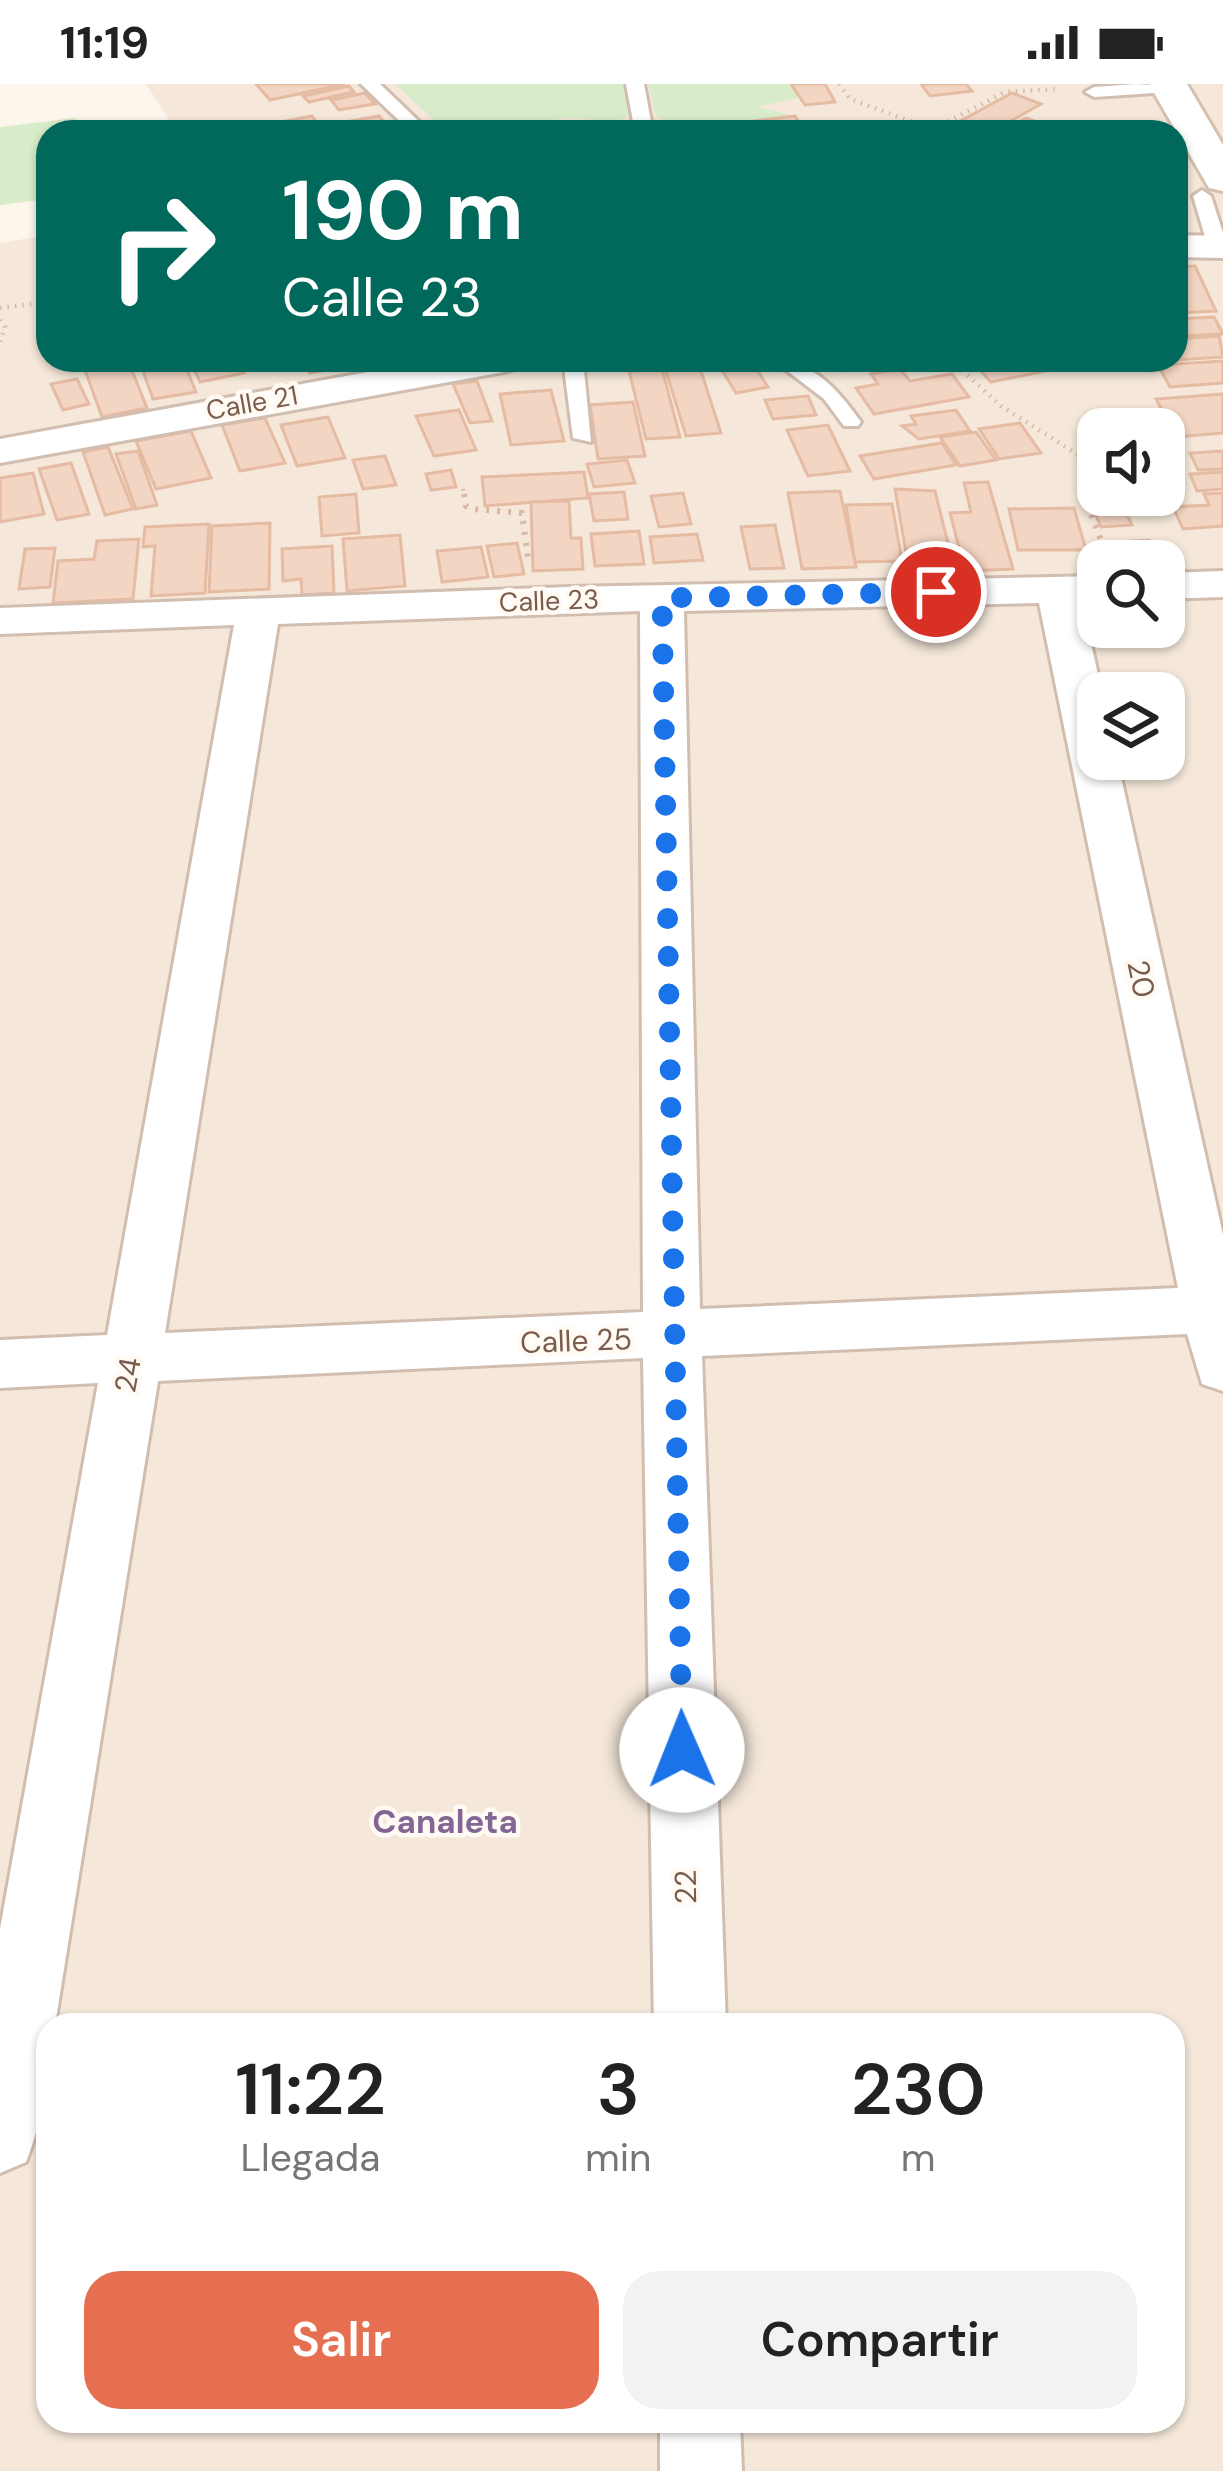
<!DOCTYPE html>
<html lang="es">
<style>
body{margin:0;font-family:"DM Sans",sans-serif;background:#f2f2f2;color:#222;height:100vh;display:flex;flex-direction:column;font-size:45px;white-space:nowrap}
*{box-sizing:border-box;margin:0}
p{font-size:39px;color:#767676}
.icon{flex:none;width:66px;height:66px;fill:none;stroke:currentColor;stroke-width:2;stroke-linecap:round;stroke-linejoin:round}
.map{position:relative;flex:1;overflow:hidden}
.panel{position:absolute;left:36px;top:1929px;width:1149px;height:420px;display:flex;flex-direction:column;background:#fff;border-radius:36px;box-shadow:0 3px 9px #0004}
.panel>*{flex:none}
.banner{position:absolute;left:36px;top:36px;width:1152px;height:252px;border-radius:36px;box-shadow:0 3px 9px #0004;background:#00695c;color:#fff;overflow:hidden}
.buttons{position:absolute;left:1077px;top:324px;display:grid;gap:24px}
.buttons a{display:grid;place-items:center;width:108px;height:108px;border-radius:24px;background:#fff;box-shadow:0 3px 9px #0004;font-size:60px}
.pin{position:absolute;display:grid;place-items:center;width:102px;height:102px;color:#fff;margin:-51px;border:6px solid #fff;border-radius:50%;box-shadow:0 3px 12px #0007}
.me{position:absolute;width:132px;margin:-66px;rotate:359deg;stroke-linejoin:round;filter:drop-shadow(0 0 9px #0008)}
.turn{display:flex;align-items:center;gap:42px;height:252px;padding:0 48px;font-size:54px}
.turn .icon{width:156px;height:156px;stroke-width:2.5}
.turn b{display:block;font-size:84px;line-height:102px}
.eta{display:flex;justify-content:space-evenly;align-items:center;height:204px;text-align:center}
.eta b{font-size:72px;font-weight:600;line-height:84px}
.action{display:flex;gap:24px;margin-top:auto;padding:24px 48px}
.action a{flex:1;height:138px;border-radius:36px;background:#e76f51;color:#fff;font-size:48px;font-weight:600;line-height:138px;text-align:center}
.action a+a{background:#f2f2f2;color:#222}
.status{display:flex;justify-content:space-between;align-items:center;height:84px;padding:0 60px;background:#fff;direction:ltr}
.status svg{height:33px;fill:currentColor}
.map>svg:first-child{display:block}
</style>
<div class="status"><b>11:19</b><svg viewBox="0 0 49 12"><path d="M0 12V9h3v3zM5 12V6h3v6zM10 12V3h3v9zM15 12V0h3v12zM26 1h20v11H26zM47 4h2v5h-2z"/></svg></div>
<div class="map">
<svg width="1223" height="2387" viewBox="0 0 1223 2387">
<rect width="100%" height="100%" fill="#fdf6ec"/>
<path fill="#f5e8da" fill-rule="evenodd" d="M146,0H1223V2387H0V159L48,151V276H1176V48H177ZM1098,345H1164V411H1098ZM1098,477H1164V543H1098ZM1098,609H1164V675H1098ZM48,1941H1173V2337H48Z"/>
<g fill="#d8ecc9">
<path d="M396,0H623L630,30C611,47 594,33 572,34C555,34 537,39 521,43L525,48H446Z"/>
<polygon points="648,0 791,0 800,13 757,23 795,32 747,38 751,46 678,45 656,32"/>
<polygon points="75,34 79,48 48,48 48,115 0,121 0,43"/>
</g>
<g fill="#f3d5c3" stroke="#e6bba3" stroke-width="3">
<polygon points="256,0 345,0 270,16"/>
<polygon points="791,0 825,0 835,18 805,21"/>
<polygon points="921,0 966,0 972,7 930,12"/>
<polygon points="349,2 354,8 309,18 303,12"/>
<polygon points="365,9 375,20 339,26 331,16"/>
<polygon points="1012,9 1041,20 991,48 940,48"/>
<polygon points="312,32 321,44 282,48 276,39"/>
<polygon points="379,32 388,43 360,48 351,37"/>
<polygon points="795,32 804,46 752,48 746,38"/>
<polygon points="1026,34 1054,44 1056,46 1001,48"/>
<polygon points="1195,182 1216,227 1176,229 1176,183"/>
<polygon points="1214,233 1223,250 1178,252 1176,247 1176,235"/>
<polygon points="1219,252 1223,273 1176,276 1176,255"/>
<polygon points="139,276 183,276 196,308 153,315"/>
<polygon points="190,276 237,276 244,289 200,298"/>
<polygon points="304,276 345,276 348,282 310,289"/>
<polygon points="352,276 396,276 382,278 386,286 360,291"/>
<polygon points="742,276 751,276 768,303 736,309 719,281"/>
<polygon points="835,276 897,276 900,280 841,287"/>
<polygon points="1004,276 1035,276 1045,287 991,298 976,282"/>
<polygon points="1223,277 1223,299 1170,303 1158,281"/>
<polygon points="129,279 147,324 102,333 85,286"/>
<polygon points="699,281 721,349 686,352 665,284"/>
<polygon points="662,285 680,353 646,355 629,287"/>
<polygon points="900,285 910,297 952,290 969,313 874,330 856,304 878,300 871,290"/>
<polygon points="77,295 89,320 63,326 51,300"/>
<polygon points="477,297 492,337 470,339 453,300"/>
<polygon points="551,306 564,357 511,361 500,310"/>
<polygon points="1223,310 1223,349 1177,353 1156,315"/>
<polygon points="808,312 816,331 773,335 765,316"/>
<polygon points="633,318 645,372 598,375 590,321"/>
<polygon points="459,326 476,366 434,372 416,332"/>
<polygon points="956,326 970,347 919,355 902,342 916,340 911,332"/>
<polygon points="328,333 345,374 297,382 281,341"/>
<polygon points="265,334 285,379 240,387 222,341"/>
<polygon points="1020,339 1041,369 999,375 979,345"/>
<polygon points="828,341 850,387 808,392 787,346"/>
<polygon points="191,347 211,394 156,405 136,357"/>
<polygon points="976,348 996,376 960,382 940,353"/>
<polygon points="942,359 956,381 874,395 860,372"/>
<polygon points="108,363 133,425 105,431 83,368"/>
<polygon points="138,367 157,421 136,425 116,370"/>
<polygon points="1223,367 1223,385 1198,386 1190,369"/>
<polygon points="385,372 396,401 363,405 353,376"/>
<polygon points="627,376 635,399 594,403 587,380"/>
<polygon points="71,379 89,430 57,436 39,385"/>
<polygon points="451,386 456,403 431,406 426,390"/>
<polygon points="584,388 588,414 485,422 482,393"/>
<polygon points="1223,388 1223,405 1197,407 1190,390"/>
<polygon points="33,389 44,430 0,438 0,394"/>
<polygon points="988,398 1013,485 965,487 950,429 971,428 964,399"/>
<polygon points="895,405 935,407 953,479 908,480"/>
<polygon points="840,407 856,483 802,485 788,409"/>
<polygon points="624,408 628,435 594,437 589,410"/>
<polygon points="683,409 691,440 659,443 651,412"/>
<polygon points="1223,409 1223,442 1183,445 1173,423 1209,421 1204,410"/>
<polygon points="356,410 359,449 322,452 319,413"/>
<polygon points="1101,411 1132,411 1136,418 1122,420 1132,441 1101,443 1091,420 1105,419"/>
<polygon points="569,417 571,454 581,454 583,485 533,487 531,418"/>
<polygon points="892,420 902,477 855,478 846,421"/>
<polygon points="1074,424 1086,466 1018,466 1009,425"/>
<polygon points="270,439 269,505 209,508 212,442"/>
<polygon points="209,440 205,509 151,512 155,462 143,463 145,443"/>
<polygon points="775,441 784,484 750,485 741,443"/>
<polygon points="639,447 644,480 595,482 591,450"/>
<polygon points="697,450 703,476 654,479 650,453"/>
<polygon points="400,451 405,502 347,507 343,455"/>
<polygon points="139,455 133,515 53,519 58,477 94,475 97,457"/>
<polygon points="1149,456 1159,476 1129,477 1120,458"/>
<polygon points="517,459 524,490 494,493 487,462"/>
<polygon points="332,462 334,509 302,511 301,495 283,497 282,465"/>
<polygon points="481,463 488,493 442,498 437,467"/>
<polygon points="55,464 50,503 19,505 25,465"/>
</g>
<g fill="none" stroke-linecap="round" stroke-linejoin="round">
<defs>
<g id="lane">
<polygon points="361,0 380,0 430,48 411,48"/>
<polygon points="626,0 644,0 653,48 635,48"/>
<polygon points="1136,0 1178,3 1169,8 1094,13 1085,8 1094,3"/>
<polygon points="1202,106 1211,112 1223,149 1223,167 1208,163 1193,112"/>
<polygon points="563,276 583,276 591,358 573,354"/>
<path d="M773,276C813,276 839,307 861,338L858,342H844L824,315Z"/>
</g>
<g id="street">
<polygon points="1176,151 1223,152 1223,174 1176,173"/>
<polygon points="434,276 523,276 518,284 504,288 0,379 0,355"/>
<polygon points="1223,487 1223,513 1164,515 1164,489"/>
<path d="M1098,492V518H1082L1102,609H1098V675H1117L1223,1151V1307L1202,1300L1187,1250L702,1272L726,1941H654L643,1274L158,1297L55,1941H48C48,1988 44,2034 26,2078L0,2089V1845L98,1299L0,1304V1256L107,1251L234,541L0,550V524L569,503ZM1039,519L1178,1204L700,1225L684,527ZM640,527L643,1228L165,1249L278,540Z"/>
<polygon points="660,2337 740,2337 742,2387 660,2387"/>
</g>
<polygon id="secondary" points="1149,0 1187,0 1223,61 1223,107 1209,104"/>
</defs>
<use href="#lane" stroke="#d1beb0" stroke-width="6"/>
<use href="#street" stroke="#d1beb0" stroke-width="6"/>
<use href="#secondary" stroke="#d6c0b0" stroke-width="6"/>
<g stroke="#d9b8a5" stroke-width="4.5" stroke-dasharray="1.5 6" stroke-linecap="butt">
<polyline points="839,0 850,15 932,45"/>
<polyline points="928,48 1005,8 1060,5"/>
<polyline points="0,224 48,218"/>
<polyline points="0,236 5,243 0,259"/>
<polyline points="951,276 1001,322 1080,372 1088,384 1088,413"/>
<polyline points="463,405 464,413"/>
</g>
<g stroke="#d9b8a5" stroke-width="6" stroke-dasharray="3 8" stroke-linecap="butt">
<polyline points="464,410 466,422 473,425 522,429 528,475"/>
<polyline points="1089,410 1087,420 1105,467"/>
</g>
<use href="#lane" fill="#fff" fill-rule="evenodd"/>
<use href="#street" fill="#fff" fill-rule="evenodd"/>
<use href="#secondary" fill="#fff" fill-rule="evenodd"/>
</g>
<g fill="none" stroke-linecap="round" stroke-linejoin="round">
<polyline stroke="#1a73e8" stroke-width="21" stroke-dasharray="0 37.8" points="682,1666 662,514 936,508"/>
</g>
<g text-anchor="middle" stroke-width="9" stroke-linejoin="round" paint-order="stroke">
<g font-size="27" fill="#7a5c4d" stroke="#fffaf3">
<text transform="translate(252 319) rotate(-10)" y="9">Calle 21</text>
<text transform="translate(549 517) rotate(-2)" y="9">Calle 23</text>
</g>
<g font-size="30" fill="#7a5c4d" stroke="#fffaf3">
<text transform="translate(1141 895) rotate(78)" y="10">20</text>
<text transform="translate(576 1257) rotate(-2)" y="10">Calle 25</text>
<text transform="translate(128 1291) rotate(-80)" y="10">24</text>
<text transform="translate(686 1803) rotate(-91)" y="10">22</text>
</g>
<g font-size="33" font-weight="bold" fill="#846695" stroke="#fffaf3">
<text x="445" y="1749">Canaleta</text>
</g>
</g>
</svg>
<div class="buttons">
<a><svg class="icon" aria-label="sound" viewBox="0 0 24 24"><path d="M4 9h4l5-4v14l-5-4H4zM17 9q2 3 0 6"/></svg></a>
<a><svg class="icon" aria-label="search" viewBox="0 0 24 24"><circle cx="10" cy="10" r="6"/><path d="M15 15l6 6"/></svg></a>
<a><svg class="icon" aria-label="layers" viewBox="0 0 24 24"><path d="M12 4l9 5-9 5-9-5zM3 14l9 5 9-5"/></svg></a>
</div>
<div class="pin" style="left:936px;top:508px;background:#d93025"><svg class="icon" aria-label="arrive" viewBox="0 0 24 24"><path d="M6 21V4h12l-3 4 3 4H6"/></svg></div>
<svg class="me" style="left:682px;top:1666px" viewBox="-20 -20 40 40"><circle r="19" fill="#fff"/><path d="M0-13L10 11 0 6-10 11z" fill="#1a73e8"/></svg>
<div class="banner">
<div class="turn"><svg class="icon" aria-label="right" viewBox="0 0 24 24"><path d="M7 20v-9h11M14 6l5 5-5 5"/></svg><div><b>190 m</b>Calle 23</div></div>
</div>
<section class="panel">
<div class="eta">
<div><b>11:22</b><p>Llegada</p></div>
<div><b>3</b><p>min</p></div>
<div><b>230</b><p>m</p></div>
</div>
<div class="action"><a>Salir</a><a>Compartir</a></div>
</section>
</div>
